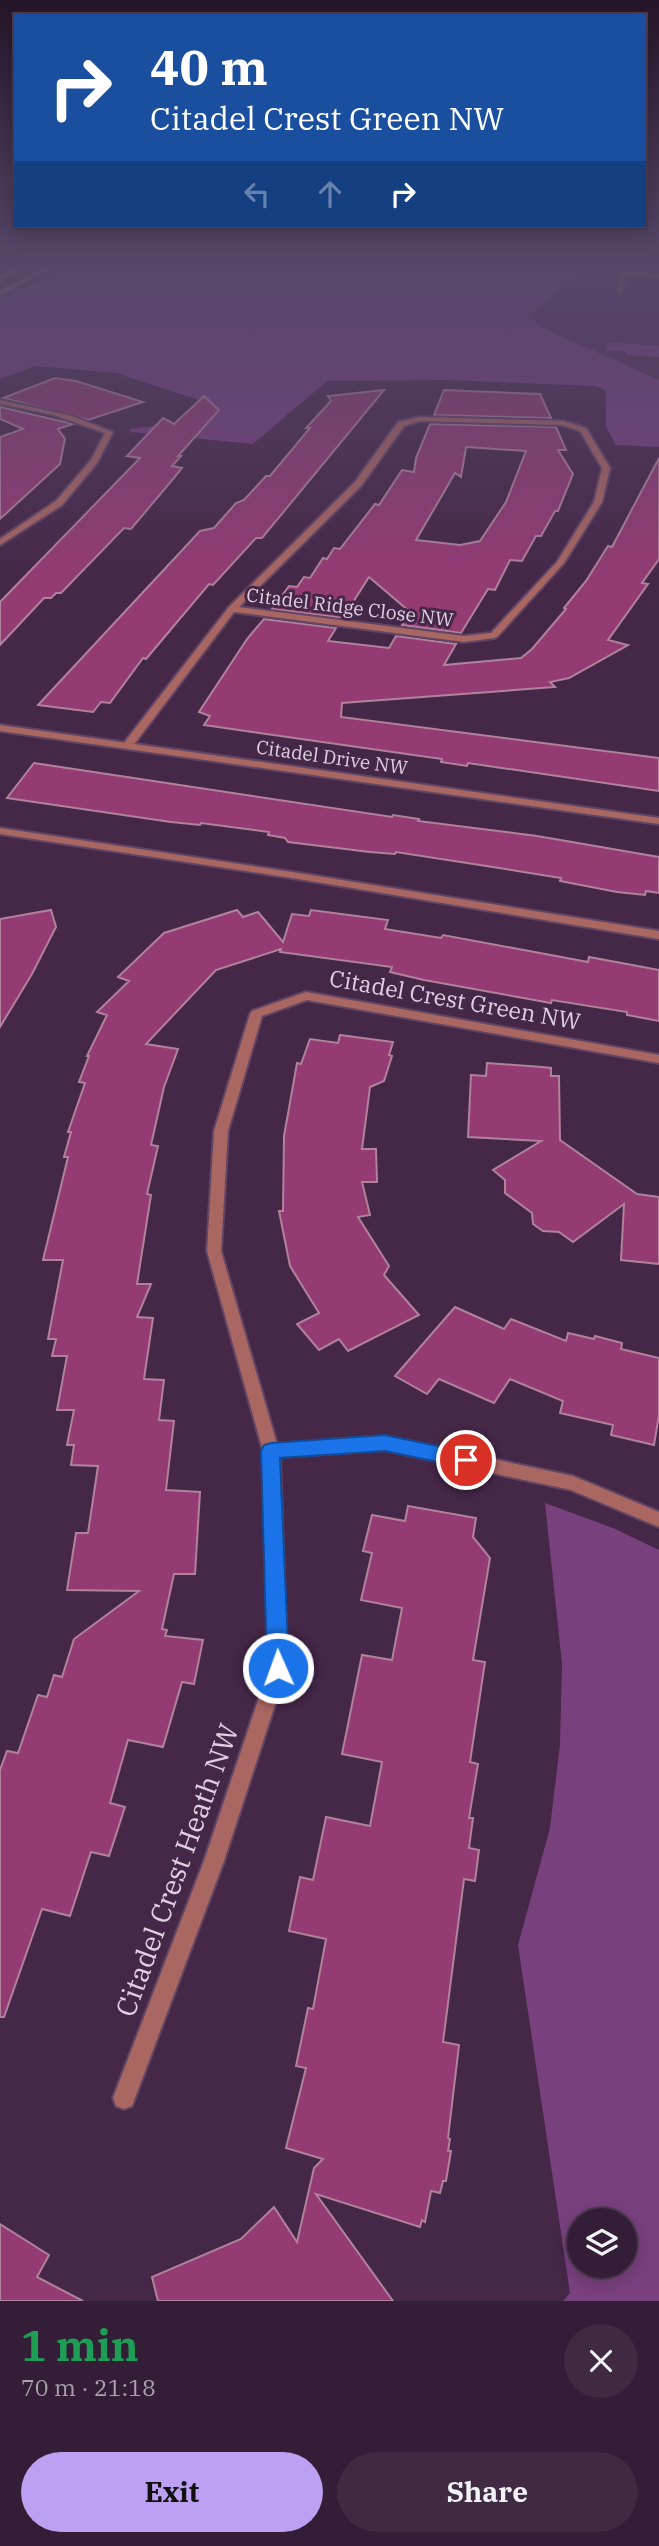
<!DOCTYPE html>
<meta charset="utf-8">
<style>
body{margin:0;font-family:"IBM Plex Serif",serif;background:#3f2a42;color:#f1f3f6;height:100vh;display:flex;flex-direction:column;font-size:26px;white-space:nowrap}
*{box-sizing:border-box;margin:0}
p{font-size:23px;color:#a9a2ad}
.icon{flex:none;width:38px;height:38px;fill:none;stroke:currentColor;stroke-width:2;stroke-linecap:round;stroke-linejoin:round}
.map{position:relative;height:2301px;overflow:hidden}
.panel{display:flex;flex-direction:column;background:#341d36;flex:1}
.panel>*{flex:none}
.top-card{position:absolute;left:14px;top:14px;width:632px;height:214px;border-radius:0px;box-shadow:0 4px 18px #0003,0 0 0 2px #4e3b51;background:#1a4fa0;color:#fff;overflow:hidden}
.fabs{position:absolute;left:567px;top:2208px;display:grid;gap:14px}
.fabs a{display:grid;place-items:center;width:70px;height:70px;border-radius:50%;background:#341d36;box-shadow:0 4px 18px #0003,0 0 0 2px #4e3b51;font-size:35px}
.pin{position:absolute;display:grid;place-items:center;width:60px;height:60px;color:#fff;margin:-30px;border:4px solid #fff;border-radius:50%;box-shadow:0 2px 7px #0007}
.me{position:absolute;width:77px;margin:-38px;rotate:358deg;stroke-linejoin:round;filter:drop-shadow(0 0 5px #0008)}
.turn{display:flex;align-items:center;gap:24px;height:147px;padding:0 21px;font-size:32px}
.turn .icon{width:91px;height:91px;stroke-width:2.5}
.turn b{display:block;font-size:49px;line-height:60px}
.lanes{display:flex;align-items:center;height:66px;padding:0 21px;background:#0003;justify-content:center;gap:35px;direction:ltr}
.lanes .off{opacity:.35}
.round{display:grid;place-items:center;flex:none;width:74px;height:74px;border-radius:37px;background:#3f2a42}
.head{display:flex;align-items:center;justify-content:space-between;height:119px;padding:0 21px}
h1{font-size:42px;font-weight:800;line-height:52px;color:#1e9e55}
.cta{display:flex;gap:14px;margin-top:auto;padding:14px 21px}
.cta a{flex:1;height:80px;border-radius:42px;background:#bca0f2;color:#111;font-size:28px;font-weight:800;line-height:80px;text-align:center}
.cta a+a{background:#3f2a42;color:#f1f3f6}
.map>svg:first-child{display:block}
</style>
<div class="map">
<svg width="659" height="2301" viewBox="0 0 659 2301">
<rect width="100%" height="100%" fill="#452748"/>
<polygon fill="#512d54" points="599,277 610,282 633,284 659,282 659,380 539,326 529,316 575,278"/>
<g fill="#79407e" fill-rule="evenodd">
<polygon points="69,265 659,265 659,271 618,267 600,272 599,277 575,278 529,316 539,326 659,380 659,447 616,445 606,427 606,391 596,386 444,380 327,381 253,444 131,432 129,429 209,419 211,404 116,373 35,366 0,379 0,299"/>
<polygon points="609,342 659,346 659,357 626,355 626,352 608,350 606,349"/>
<path d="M545,1503L613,1528L659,1550V2301H563L570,2293L518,1945L550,1828L560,1744L562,1664ZM579,2221H625V2266H579Z"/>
</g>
<g fill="#943b74" stroke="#b1829d" stroke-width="2" fill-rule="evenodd">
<polygon points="55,378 76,381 143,402 88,420 3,398"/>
<polygon points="384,390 262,538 256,538 213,585 209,584 146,659 143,658 110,703 101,702 93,712 38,705 200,531 214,528 236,503 244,500 266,476 270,476 310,428 306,428 331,401 328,396"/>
<polygon points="444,390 540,394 551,418 434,415"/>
<polygon points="204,396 219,410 178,456 181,456 172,466 182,468 173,479 131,529 124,528 61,593 56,593 51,598 44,598 0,645 0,602 140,458 127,456 163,418 174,424"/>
<polygon points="0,407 73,424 58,429 65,439 60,464 0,519 0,437 23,429 0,419"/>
<path d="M430,424L556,427L566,450H558L573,474L558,511H555L541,536H536L522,561L510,560L495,590L488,589L461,633L402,625L410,612L369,577L343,618L272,609L289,586L297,587L304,577L310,578L323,558L327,559L334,548L340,549L375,504L379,505L402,470L414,472L416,458ZM466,447L526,451L506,502L480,541L460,545L416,540L455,473L461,477Z"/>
<polygon points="659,458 659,559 642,583 648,584 608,640 628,645 569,678 550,682 555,687 342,703 341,717 659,758 659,791 468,763 467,766 441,762 442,759 204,725 210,716 199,712 247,639 264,619 336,628 328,641 389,648 396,636 456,644 444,665 521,658 532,649 566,609 564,608 586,581 608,546 612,547"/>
<polygon points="34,763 392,817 393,815 419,819 418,821 537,836 659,857 659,893 646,891 645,895 617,892 560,881 561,878 467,863 396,852 395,854 370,852 288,842 285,838 268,835 269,832 201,823 200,825 171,822 7,798"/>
<polygon points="51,910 56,927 32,974 0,1027 0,919"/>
<polygon points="237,910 243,917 258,912 283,942 292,914 309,916 311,910 388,920 385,929 441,938 443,935 588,962 589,957 659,970 659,1021 627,1015 627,1012 552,1000 551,1003 424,980 390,972 392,967 280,952 281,949 216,970 146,1044 178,1049 164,1087 151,1145 158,1146 147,1194 151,1195 137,1284 151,1284 137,1317 153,1318 144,1379 164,1380 159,1420 174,1421 166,1490 200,1492 195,1574 174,1574 162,1629 167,1630 165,1636 203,1640 194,1684 182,1682 163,1747 128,1740 110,1803 125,1807 109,1856 91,1852 70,1916 42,1909 4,2017 0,2017 0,1770 7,1751 18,1753 38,1695 47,1697 54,1675 62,1677 74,1639 139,1591 67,1590 76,1533 88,1533 98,1466 71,1465 74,1445 67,1445 74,1410 57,1410 67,1356 52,1356 56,1339 48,1339 63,1260 43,1260 68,1157 64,1157 71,1132 68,1132 85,1083 79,1082 89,1056 87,1056 107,1015 97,1012 129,981 118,977 164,933"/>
<polygon points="340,1035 393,1042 389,1055 392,1056 384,1081 370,1087 362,1149 376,1149 377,1182 362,1182 370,1215 358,1217 389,1266 384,1275 419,1315 348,1351 339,1339 319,1350 297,1324 319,1313 290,1266 279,1211 283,1211 284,1136 297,1063 301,1064 310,1039 338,1043"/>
<polygon points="487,1063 542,1067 551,1068 551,1076 559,1076 560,1140 637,1194 659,1197 659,1264 621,1260 624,1204 573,1242 559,1232 543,1231 533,1224 532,1213 505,1193 505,1180 493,1170 541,1141 468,1137 471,1075 486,1076"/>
<polygon points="455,1307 504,1329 511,1319 566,1341 568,1333 594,1339 595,1336 622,1343 621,1349 659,1358 659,1415 654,1445 611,1435 613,1425 560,1413 563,1401 510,1379 494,1403 439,1379 427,1394 395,1376"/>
<polygon points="408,1506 476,1518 473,1537 490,1558 473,1660 485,1662 470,1762 478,1764 469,1818 473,1818 469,1848 479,1850 475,1881 464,1879 443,2042 459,2045 448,2138 450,2139 448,2151 451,2151 446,2181 443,2181 440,2193 431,2191 425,2222 422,2220 420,2227 316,2194 393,2301 158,2301 152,2277 241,2239 274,2207 297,2242 314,2168 323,2159 286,2148 306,2068 296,2066 308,2008 313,2009 326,1939 289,1931 300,1877 313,1880 326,1817 370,1826 382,1762 342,1754 362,1655 392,1660 402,1608 361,1600 372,1553 363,1551 372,1515 405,1521"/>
<polygon points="0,2224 49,2255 37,2277 83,2301 0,2301"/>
</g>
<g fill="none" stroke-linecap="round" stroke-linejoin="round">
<defs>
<g id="service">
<polygon points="624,272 627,274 622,293 617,294 621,274"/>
<polygon points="0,828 292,872 659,931 659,939 292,878 0,834"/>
</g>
<g id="minor">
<polygon points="624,272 659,274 659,278 622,275"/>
<polygon points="0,400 72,416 113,432 97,463 62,505 0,545 0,539 56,501 91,460 105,433 54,415 0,404"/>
<path d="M420,417L563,421L586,428L610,468L602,502L564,563L497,637L494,638L464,642L234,612L132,747H124V743L229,607L355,482L398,422ZM420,421L562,425L580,431L602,468L594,502L557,562L491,633L464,636L239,607L361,486L404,426Z"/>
<polygon points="306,992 659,1055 659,1063 307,1000 262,1016 228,1131 221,1251 277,1444 385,1436 573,1476 659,1512 659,1527 571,1490 385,1450 280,1457 287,1668 224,1861 135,2098 132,2106 124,2109 116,2106 113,2098 204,1861 269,1668 263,1451 207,1251 214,1131 250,1014 252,1011"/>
</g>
<polygon id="tertiary" points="0,725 659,818 659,824 0,731"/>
<g id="secondary">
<polygon points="21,265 28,265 0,280 0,276"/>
<polygon points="50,265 57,265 0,295 0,291"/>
</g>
</defs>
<use href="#service" stroke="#614564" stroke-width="4"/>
<use href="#minor" stroke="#614564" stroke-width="4"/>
<use href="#tertiary" stroke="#614564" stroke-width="4"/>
<use href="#secondary" stroke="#614564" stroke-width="4"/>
<use href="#service" fill="#aa6661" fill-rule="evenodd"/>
<use href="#minor" fill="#aa6661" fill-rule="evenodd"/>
<use href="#tertiary" fill="#aa6661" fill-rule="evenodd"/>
<use href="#secondary" fill="#eb7f79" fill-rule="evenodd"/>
</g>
<linearGradient id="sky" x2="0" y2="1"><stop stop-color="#261528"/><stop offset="0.45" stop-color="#56476a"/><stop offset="1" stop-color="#56476a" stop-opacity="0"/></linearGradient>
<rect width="659" height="587" fill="url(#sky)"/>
<polygon fill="#1a73e8" stroke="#114b97" stroke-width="2" points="385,1435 466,1452 472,1455 475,1460 472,1466 466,1468 385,1451 280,1458 289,1668 285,1675 278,1678 270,1675 267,1668 261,1451 264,1445 271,1443"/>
<g text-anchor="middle" stroke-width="6" stroke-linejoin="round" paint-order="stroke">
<g font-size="19" fill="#e1cee3" stroke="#452748">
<text transform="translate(350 607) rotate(7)" y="7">Citadel Ridge Close NW</text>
<text transform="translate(332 757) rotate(8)" y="7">Citadel Drive NW</text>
</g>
<g font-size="23" fill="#e1cee3" stroke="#452748">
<text transform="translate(455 1000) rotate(10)" y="8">Citadel Crest Green NW</text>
</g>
<g font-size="28" fill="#e1cee3" stroke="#452748">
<text transform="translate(177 1870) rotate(-70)" y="10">Citadel Crest Heath NW</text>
</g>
</g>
</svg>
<div class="fabs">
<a><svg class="icon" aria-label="layers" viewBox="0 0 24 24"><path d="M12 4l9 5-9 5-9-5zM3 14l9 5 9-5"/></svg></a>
</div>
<div class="pin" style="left:466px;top:1460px;background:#d93025"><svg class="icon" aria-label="arrive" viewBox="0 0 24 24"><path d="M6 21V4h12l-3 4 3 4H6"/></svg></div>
<svg class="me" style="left:278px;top:1668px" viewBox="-20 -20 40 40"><circle r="17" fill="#1a73e8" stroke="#fff" stroke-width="3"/><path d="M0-11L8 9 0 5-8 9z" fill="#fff"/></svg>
<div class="top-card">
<div class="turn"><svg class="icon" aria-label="right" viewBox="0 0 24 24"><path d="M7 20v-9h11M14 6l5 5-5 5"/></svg><div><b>40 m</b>Citadel Crest Green NW</div></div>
<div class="lanes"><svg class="icon off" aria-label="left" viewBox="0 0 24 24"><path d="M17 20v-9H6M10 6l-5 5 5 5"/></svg><svg class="icon off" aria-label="ahead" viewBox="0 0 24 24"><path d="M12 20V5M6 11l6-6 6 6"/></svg><svg class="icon" aria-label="right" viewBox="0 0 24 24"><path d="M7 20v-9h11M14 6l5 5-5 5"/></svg></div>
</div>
</div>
<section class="panel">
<div class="head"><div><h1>1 min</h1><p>70 m · 21:18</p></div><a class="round"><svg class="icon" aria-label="close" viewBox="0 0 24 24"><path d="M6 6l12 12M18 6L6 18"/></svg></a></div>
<div class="cta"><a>Exit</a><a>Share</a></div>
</section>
